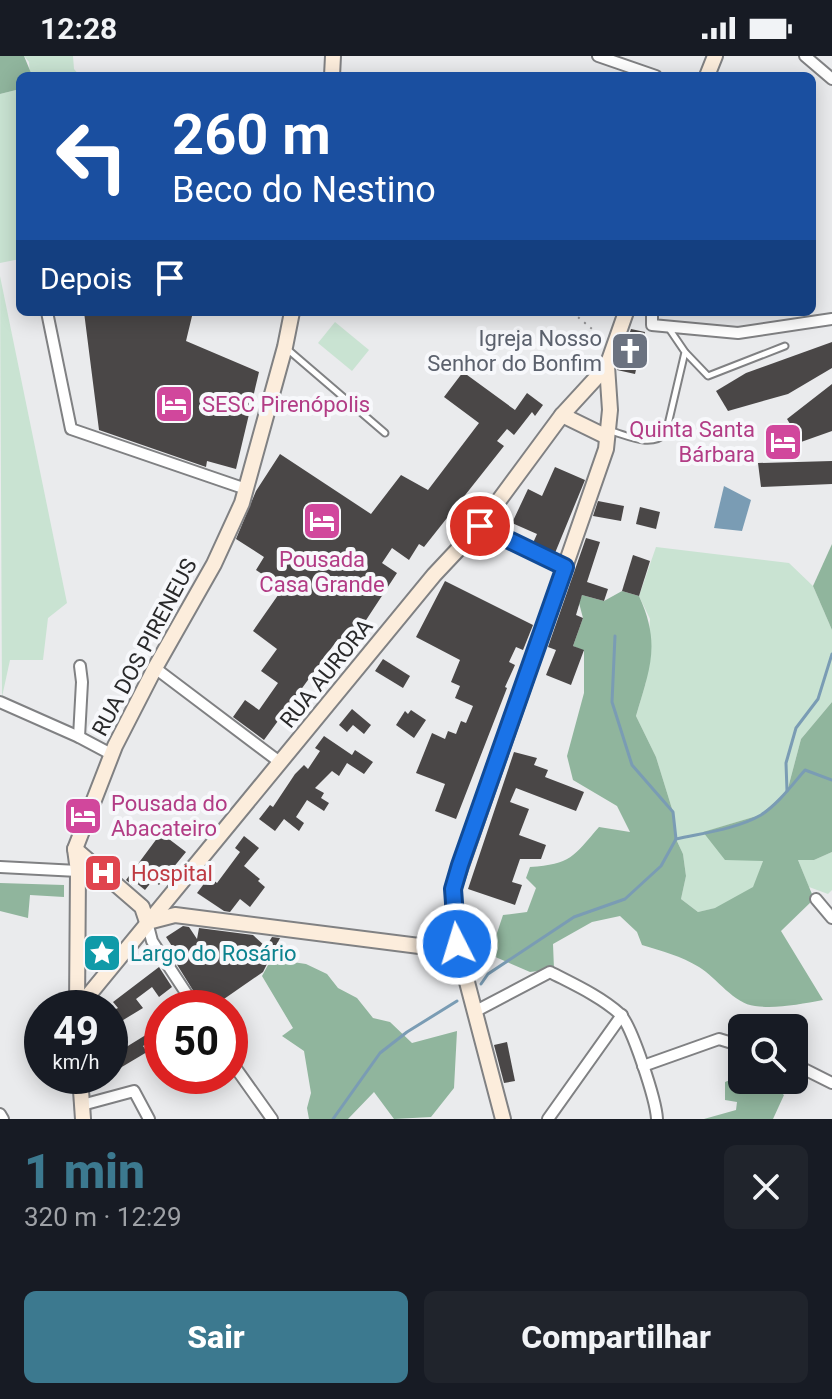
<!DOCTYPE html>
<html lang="pt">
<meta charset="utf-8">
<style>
body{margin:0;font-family:Roboto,sans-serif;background:#20242c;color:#f1f3f6;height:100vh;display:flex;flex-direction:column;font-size:30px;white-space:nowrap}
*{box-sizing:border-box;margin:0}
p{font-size:26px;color:#9ea1a6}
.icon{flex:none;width:44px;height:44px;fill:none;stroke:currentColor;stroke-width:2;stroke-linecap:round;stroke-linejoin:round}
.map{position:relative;height:1063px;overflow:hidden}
.drawer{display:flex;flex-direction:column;background:#171b24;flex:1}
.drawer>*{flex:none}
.top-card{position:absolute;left:16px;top:16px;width:800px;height:244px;border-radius:12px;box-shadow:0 4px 20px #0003;background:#1a4fa0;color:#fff;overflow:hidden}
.fabs{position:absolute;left:728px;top:958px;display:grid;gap:16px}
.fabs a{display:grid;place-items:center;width:80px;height:80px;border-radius:12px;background:#171b24;box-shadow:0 4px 20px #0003;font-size:40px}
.speed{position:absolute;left:24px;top:934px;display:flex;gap:16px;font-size:40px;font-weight:700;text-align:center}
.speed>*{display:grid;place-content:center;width:104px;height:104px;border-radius:50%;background:#171b24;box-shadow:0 4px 20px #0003;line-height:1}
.speed small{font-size:20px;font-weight:400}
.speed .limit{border:12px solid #d22;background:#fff;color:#111}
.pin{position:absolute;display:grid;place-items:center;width:68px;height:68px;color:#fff;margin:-34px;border:4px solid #fff;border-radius:50%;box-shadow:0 2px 8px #0007}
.me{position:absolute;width:88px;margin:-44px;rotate:355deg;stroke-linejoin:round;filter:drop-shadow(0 0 6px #0008)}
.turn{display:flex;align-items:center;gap:28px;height:168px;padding:0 24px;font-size:36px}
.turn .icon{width:104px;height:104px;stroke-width:2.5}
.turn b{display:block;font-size:56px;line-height:68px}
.then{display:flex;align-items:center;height:76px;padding:0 24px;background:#0003;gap:16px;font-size:30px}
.round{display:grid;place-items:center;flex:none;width:84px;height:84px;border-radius:12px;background:#20242c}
.head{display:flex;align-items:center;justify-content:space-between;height:136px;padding:0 24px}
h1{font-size:48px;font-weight:800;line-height:60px;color:#3c798f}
.button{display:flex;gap:16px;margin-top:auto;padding:16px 24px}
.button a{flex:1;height:92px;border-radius:12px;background:#3c798f;color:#fff;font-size:32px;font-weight:800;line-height:92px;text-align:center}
.button a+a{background:#20242c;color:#f1f3f6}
.status{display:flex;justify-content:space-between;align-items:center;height:56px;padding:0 40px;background:#171b24;direction:ltr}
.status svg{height:22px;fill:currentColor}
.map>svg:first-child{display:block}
</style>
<div class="status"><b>12:28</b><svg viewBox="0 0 49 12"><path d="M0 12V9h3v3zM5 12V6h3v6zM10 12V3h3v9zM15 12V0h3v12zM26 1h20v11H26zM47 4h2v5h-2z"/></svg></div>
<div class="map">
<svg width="832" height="1063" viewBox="0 0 832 1063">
<rect width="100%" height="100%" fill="#eaebed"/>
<g fill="#c9e3d2">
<polygon points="24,0 73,0 74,13 80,20 30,20 29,6"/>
<polygon points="20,33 20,203 0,207 0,38"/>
<polygon points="0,220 67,547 48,562 43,604 10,604 2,641"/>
<polygon points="335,266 369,294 352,315 318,287"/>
<polygon points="656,491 789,507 813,530 832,574 832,646 801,683 787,736 760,759 704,776 763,805 754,831 720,851 698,856 681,843 686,820 683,798 676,783 673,756 656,701 636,660 646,626 650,563 639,540"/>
<polygon points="832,796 832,834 828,838 809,831 798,804 814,804"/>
</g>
<g fill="#90b59d">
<polygon points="0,0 24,0 31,17 30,20 20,20 20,33 0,38"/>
<polygon points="832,488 832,574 813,530"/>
<path d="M622,535L639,540C661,588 650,612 636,660L656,701L673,756L676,783L683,798L686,820L681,843L698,856L715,852L753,831L763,805L725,804L703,776L760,759L787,736L801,683L832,646V796L814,804H798L814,843L781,875L823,944C801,948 776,953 755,950C734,948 717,922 699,911C681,900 662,895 642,889L637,876L620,860L592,866L553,888L554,913L530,916L493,900L492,892L503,859L527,856L536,832L526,822L530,811C571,808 573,801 599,771L630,776L617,750L573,724L567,700L584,637V595L573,590L583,562L579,547L582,539L604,545Z"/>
<polygon points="0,827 64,829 64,841 30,839 28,862 0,855"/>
<polygon points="279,904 306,908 327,918 338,932 357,942 373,962 390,966 412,987 457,975 454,1032 431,1061 394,1063 374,1036 348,1063 309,1063 307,1052 311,1037 304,995 282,980 293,972 262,920 268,909"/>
<polygon points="742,1019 742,1024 776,1024 774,1031 784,1039 773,1063 704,1063 736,1054 737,1046 725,1044 725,1026"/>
</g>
<polygon fill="#7a9cb4" points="724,430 751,444 742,475 714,472"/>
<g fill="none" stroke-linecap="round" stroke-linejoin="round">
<g stroke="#7a9cb4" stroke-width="3">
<polyline points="615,580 612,646 632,709 673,756 676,783"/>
<polyline points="787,735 786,707 796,672 818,643 832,598"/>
<path d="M481,928L488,918L574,861L625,843L661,810L676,783C702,777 737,773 761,759C778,748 792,729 805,714L832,724"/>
<polyline points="333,1063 380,997 407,976 457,945"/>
</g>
</g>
<g fill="#4a4747">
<polygon points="84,256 193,256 186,285 259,316 236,413 207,405 206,411 99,374"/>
<polygon points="631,273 645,276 635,318 617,314"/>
<polygon points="832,286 832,312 788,338 728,355 716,335 746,317"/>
<polygon points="463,316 515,354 527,337 543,349 535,360 532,356 514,379 507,373 497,385 504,390 424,491 419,488 409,504 392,492 382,507 397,517 349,590 338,583 264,684 233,661 245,644 259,654 278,627 261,615 277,593 253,575 283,532 256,514 264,501 236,483 256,435 280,398 371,458 401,419 428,434 479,367 444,341"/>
<polygon points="832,328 832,375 801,386 787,363"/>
<polygon points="832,405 832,428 761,431 758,407"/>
<polygon points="555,411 585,424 555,497 533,487 537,478 512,467 528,433 542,440"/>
<polygon points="598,445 624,450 621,465 593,460"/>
<polygon points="640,451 660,456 656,473 636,468"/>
<polygon points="586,482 600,486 587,526 608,533 604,545 582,539 576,559 583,562 573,590 584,594 571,629 546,619 556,594 548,591"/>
<polygon points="633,499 650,505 639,540 622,535"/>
<polygon points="445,525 533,569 523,594 516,591 509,606 515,609 505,631 507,632 456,763 435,755 445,728 416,717 432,677 445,683 448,675 456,678 461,665 466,667 473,650 455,642 460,630 451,626 460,604 416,581"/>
<polygon points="383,603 410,620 403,632 375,615"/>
<polygon points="352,653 371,669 364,678 353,669 347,676 339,669"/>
<polygon points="411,654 426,664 414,682 396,669 405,655 408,658"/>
<polygon points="324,680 352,699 355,694 373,706 364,718 347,707 339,720 332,715 315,732 324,737 321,742 329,747 324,755 307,744 296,761 304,767 299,775 284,763 275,775 259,763 270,749 273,751 295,718 304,709 308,713 320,695 315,692"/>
<polygon points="514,696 537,702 534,709 548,714 545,721 584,736 576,755 516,732 510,746 529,753 519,779 546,789 541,803 520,803 512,826 522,829 515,849 468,833"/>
<polygon points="161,777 186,796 159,829 153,824 145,834 135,826 132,829 126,824"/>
<polygon points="244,780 259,792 244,810 260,823 258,825 265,831 250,851 240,843 230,856 224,855 197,837 209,821 217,827 240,796 235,792"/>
<polygon points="183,870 189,871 197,883 199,872 253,879 266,891 272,881 280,882 263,916 211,952 204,952 176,907 181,904 166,881"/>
<polygon points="159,911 172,931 159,941 152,931 136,943 143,952 110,972 110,956 118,952 113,946"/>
<polygon points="162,969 162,978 143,990 147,996 110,1018 110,1001"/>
<polygon points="507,986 515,1025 504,1027 494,989"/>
</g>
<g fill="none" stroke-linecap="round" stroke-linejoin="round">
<defs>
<g id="lane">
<polyline points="286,292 385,377"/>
<polyline points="686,297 708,320 785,290"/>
<path d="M611,375C629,380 651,392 666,377L685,296L668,271"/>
</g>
<g id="street">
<polyline points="598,0 656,20"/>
<polyline points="805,0 832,23"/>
<polyline points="47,256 71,373 246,433"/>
<polyline points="652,256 652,269 738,277 832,263"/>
<polyline points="480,470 565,511"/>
<polyline points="155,612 281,707"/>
<polyline points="0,646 79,681 111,698"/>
<polyline points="79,681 82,626 80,610"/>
<polyline points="0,811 78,815"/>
<polyline points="816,843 832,862"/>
<polyline points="147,866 152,885 196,952"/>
<path d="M476,955L550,916C573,928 600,940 620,958C632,970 656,1044 657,1063"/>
<polyline points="230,1004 272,1063"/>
<polyline points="794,1008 832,1027"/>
<polyline points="643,1010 719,983 742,990"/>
<polyline points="82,1049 134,1035 149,1063"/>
<polyline points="0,1058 3,1063"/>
<polyline points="548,1063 622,959"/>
</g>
<g id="secondary">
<polyline points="332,20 333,0"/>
<polyline points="707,20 715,0"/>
<polyline points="562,359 607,381"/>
<polyline points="75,793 142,851 147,866"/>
<polyline points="148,866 175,859 435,892 457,888"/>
<polyline points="77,952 78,815 75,793 115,690 155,612 214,508 242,447 285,291 292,256"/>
<polyline points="78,952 434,519 480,470 562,359 607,310"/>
<polyline points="80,1020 83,1063"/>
<polyline points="503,1063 457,888 453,859 453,833 606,393 610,354 607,310 626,256"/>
</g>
</defs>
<use href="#lane" stroke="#808183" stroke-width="9"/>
<use href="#street" stroke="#808183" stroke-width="14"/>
<use href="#secondary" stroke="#808183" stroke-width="18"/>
<polyline stroke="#929294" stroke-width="2" stroke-dasharray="2 6" stroke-linecap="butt" points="572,256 605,284"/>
<use href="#lane" stroke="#fff" stroke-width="5"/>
<use href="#street" stroke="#fff" stroke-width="10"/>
<use href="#secondary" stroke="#fceddc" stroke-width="14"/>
</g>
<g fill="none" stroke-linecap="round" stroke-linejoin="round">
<defs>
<polyline id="route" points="457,888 453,833 460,809 565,511 480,470"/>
</defs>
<use href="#route" stroke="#114b97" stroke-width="20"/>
<use href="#route" stroke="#1a73e8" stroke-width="14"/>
</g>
<defs>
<symbol id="church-square" viewBox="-11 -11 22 22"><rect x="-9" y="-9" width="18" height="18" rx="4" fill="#6b7280" stroke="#f7f8fb"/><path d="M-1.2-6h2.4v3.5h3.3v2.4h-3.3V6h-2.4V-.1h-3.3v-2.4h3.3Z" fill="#fff"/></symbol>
<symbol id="hotel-square" viewBox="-11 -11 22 22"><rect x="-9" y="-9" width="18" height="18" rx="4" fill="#d1479c" stroke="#f7f8fb"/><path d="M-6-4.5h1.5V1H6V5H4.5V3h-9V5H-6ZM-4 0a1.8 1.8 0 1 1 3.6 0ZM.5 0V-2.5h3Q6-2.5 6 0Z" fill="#fff"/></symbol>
<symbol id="hospital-square" viewBox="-11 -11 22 22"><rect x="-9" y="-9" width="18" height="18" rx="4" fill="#e0444e" stroke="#f7f8fb"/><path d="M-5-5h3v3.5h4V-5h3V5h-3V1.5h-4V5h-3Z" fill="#fff"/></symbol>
<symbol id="sight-square" viewBox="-11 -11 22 22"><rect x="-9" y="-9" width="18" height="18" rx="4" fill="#0f9aa8" stroke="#f7f8fb"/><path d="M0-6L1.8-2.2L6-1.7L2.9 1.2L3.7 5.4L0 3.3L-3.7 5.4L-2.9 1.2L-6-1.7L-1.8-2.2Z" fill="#fff"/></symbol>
</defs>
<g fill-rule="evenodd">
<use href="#church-square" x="608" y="273" width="44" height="44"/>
<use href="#hotel-square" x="152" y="326" width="44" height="44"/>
<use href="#hotel-square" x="761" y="364" width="44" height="44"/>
<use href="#hotel-square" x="300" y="443" width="44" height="44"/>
<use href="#hotel-square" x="61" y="738" width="44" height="44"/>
<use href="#hospital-square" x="81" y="795" width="44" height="44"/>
<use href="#sight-square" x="80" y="875" width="44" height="44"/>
</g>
<g text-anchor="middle" stroke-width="8" stroke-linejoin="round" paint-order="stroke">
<g font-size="22" fill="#5b616d" stroke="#f7f8fb" text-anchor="end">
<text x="602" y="290">Igreja Nosso<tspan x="602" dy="25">Senhor do Bonfim</tspan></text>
</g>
<g font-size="22" fill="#b23c85" stroke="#f7f8fb" text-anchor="start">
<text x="202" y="356">SESC Pirenópolis</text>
<text x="755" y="381" text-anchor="end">Quinta Santa<tspan x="755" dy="25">Bárbara</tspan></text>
<text x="322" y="511" text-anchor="middle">Pousada<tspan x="322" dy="25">Casa Grande</tspan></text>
<text x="111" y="755">Pousada do<tspan x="111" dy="25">Abacateiro</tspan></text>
</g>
<g font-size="22" fill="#29292a" stroke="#f7f8fb">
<text transform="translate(144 591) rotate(-62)" y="8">RUA DOS PIRENEUS</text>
<text transform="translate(326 617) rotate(-51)" y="8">RUA AURORA</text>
</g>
<g font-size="22" fill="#be3a42" stroke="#f7f8fb" text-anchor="start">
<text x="131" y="825">Hospital</text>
</g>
<g font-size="22" fill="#0d838f" stroke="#f7f8fb" text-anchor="start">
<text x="130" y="905">Largo do Rosário</text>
</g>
</g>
</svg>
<div class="fabs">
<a><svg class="icon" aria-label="search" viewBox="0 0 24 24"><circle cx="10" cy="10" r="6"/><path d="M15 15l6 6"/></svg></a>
</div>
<div class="speed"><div>49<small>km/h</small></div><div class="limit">50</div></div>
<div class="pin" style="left:480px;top:470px;background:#d93025"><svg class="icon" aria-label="arrive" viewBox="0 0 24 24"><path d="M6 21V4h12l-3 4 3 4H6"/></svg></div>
<svg class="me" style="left:457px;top:888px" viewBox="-20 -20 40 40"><circle r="17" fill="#1a73e8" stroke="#fff" stroke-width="3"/><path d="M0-11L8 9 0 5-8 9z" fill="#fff"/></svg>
<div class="top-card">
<div class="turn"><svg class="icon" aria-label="left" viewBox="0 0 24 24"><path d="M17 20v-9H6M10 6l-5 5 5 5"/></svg><div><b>260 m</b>Beco do Nestino</div></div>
<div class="then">Depois<svg class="icon" aria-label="arrive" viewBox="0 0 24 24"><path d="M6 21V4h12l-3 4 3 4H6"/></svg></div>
</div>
</div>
<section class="drawer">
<div class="head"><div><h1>1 min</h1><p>320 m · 12:29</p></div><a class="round"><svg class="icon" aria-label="close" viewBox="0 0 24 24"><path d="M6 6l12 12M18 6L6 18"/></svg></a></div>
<div class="button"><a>Sair</a><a>Compartilhar</a></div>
</section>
